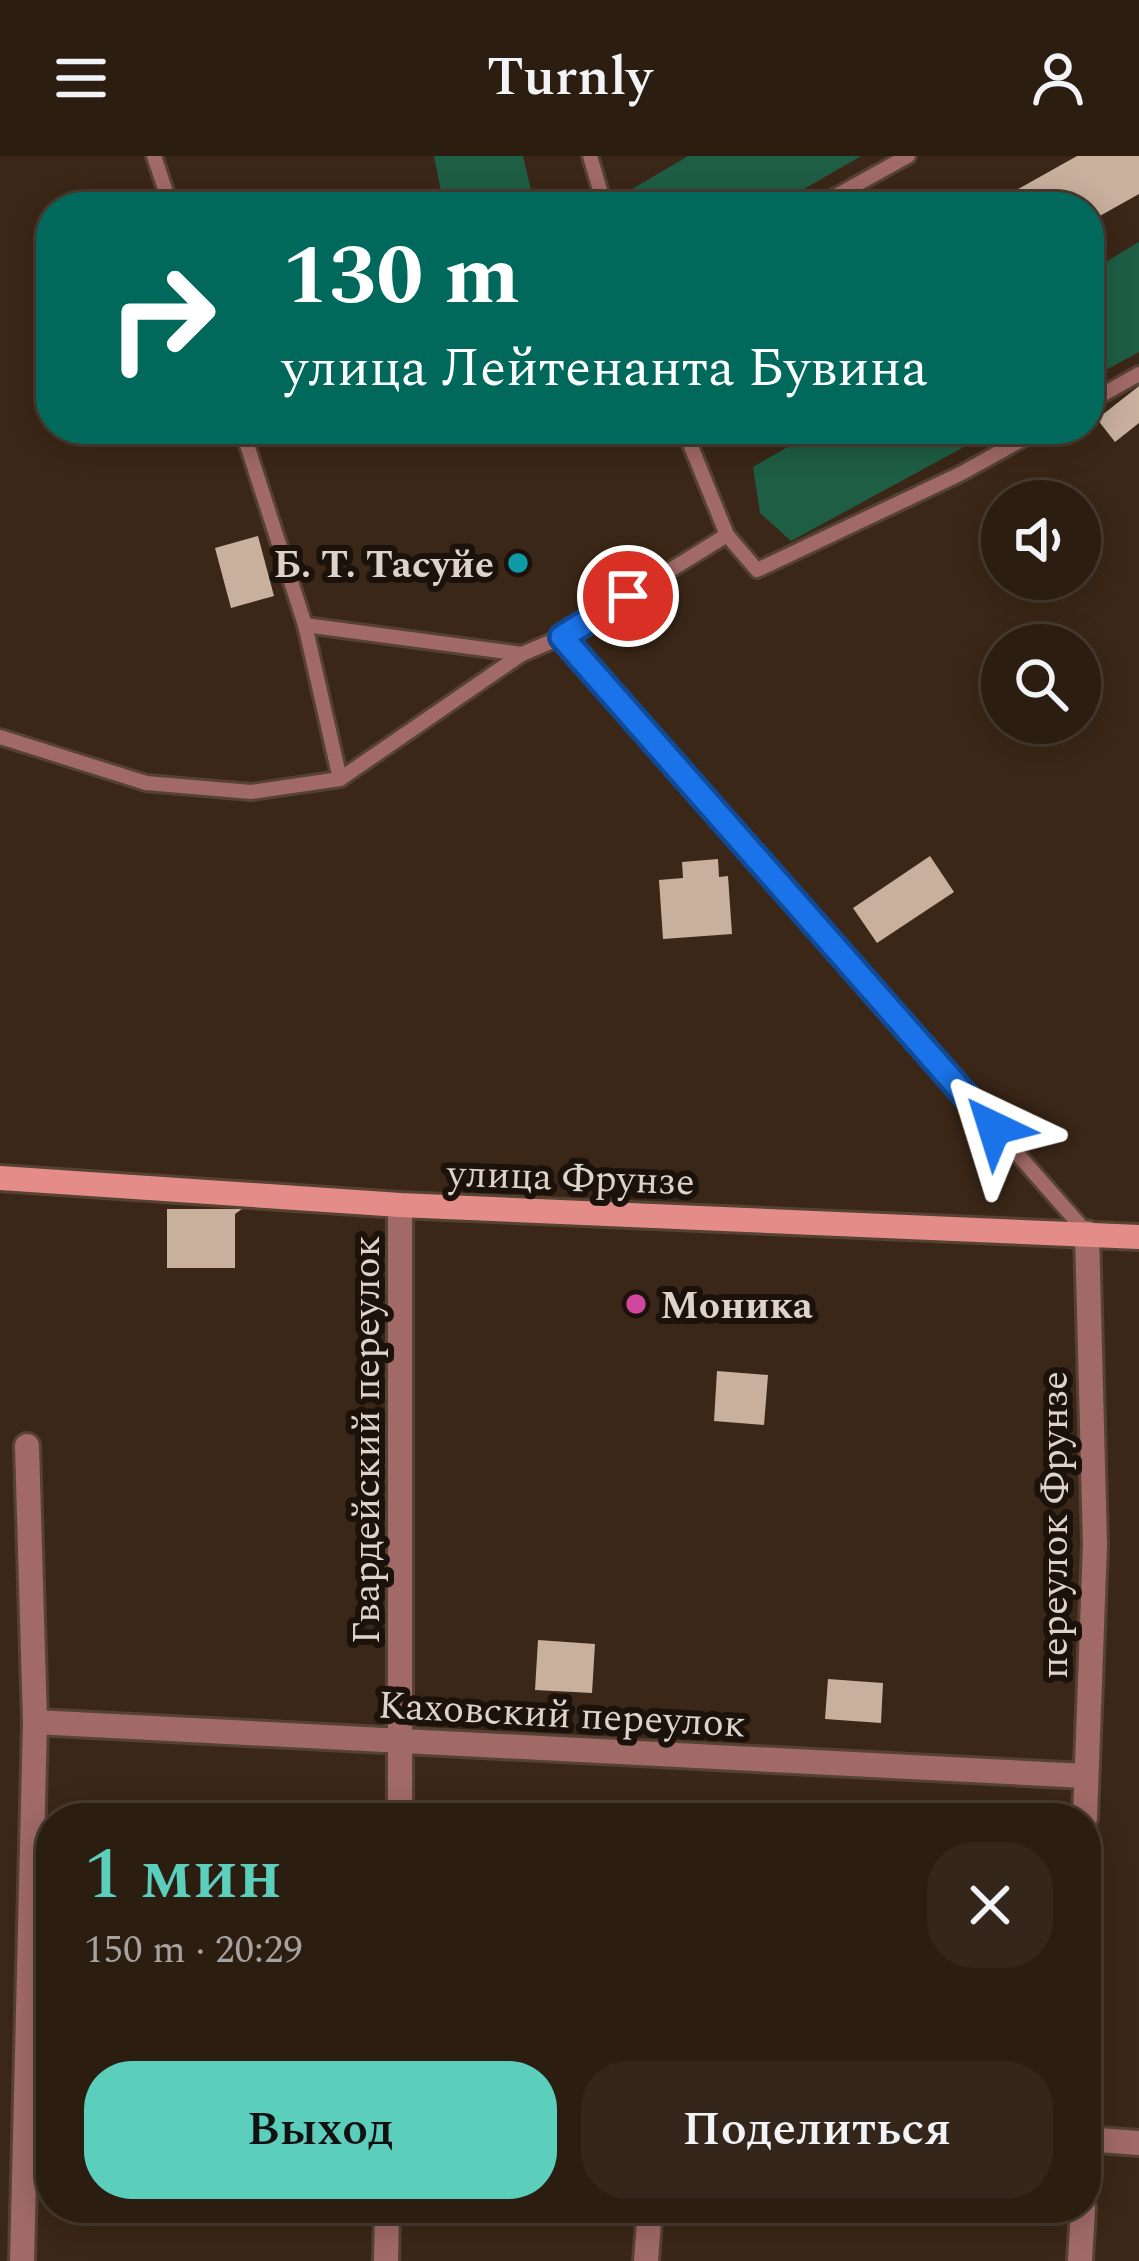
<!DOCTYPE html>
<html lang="ru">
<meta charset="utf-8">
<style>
body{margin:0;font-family:Spectral,serif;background:#34261a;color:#f1f3f6;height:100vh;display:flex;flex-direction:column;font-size:45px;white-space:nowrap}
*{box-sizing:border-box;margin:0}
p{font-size:39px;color:#a6a29f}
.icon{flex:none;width:66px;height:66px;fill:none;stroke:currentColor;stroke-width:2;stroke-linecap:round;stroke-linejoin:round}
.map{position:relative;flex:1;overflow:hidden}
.side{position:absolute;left:36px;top:1647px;width:1065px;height:420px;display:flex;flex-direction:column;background:#2c1d11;border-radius:48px;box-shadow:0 6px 30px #0003,0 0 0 3px #483b31}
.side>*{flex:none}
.guide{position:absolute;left:36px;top:36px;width:1068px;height:252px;border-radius:48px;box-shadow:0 6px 30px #0003,0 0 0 3px #483b31;background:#00695c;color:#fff;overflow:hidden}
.fabs{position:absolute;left:981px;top:324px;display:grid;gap:24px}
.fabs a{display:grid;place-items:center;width:120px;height:120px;border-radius:50%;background:#2c1d11;box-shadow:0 6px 30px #0003,0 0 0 3px #483b31;font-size:60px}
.pin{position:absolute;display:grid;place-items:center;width:102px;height:102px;color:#fff;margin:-51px;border:6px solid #fff;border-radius:50%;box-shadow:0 3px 12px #0007}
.me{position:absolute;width:132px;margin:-66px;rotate:319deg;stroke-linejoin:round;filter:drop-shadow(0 0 9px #0008)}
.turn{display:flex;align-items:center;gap:42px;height:252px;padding:0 48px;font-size:54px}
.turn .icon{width:156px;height:156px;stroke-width:2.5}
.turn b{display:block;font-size:84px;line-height:102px}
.round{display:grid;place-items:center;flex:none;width:126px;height:126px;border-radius:48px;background:#34261a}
.headline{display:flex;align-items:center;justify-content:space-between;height:204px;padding:0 48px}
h1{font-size:72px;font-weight:600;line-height:90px;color:#5bcebc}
.primary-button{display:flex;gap:24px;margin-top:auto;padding:24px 48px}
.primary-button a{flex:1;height:138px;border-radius:48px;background:#5bcebc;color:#111;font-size:48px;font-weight:600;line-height:138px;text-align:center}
.primary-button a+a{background:#34261a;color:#f1f3f6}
header{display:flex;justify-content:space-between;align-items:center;height:156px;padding:0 48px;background:#2c1d11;font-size:54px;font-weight:600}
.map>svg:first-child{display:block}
</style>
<header><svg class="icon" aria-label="menu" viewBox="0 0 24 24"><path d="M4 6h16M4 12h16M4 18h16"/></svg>Turnly<svg class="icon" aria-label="person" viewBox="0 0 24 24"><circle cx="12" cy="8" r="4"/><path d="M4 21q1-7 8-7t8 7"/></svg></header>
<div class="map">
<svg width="1139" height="2105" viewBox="0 0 1139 2105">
<rect width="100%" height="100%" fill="#3b2717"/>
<g fill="#1e5e44">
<polygon points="434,0 523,0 535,51 444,51"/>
<polygon points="688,0 861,0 773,51 629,51 634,32"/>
<polygon points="1139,86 1139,196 1089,223 1089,116"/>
<polygon points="819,273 997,273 791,385 760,357 753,311"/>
</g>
<g fill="#c9b09d">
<polygon points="1077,0 1139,0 1139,38 1089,66 1089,51 986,51"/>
<polygon points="1139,230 1139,267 1115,286 1097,263"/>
<polygon points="258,380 274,440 231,452 215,392"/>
<polygon points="930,700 954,736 877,787 853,752"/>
<polygon points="718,703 719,721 728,720 732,778 663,783 659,724 683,722 682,706"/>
<polygon points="167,1053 242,1053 235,1058 235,1112 167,1112"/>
<polygon points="717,1215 768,1219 764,1269 714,1265"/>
<polygon points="538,1484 595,1488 592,1537 535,1534"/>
<polygon points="828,1523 883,1527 881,1567 825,1563"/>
</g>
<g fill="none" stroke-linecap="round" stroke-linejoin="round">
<defs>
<g id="service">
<polyline points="154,0 171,51"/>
<polyline points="590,0 605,51"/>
<polyline points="816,51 908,0"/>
<polyline points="1089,246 1139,218"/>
<polyline points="242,273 305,469 522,498 562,481"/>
<polyline points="684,273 727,379 562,481 1087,1077"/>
<polyline points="727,379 757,414 960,318 1041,273"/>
<polyline points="0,581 146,627 251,636 340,623 305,469"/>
<polyline points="340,623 522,498"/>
</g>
<g id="minor">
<polyline points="35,1566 1085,1620"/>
<polyline points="400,1662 400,1049"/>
<polyline points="1085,1662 1095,1388 1087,1077"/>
<polyline points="1086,1735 1086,2015"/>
<polyline points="1086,1983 1139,1987"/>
<polyline points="22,2105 35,1566 27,1290"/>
<polyline points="386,2105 387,2052"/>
<polyline points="646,2105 650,2052"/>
<polyline points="1080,2105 1083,2052"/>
</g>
<polyline id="secondary" points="0,1022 400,1049 1139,1081"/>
</defs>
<use href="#service" stroke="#554233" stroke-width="20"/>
<use href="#minor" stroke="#554233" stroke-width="30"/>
<use href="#secondary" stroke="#554233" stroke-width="30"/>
<use href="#service" stroke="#a16a67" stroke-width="14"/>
<use href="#minor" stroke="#a16a67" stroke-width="24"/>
<use href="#secondary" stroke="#e48c87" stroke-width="24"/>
</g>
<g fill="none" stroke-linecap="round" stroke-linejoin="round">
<defs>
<polyline id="route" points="628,440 562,481 994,972"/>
</defs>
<use href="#route" stroke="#114b97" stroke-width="30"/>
<use href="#route" stroke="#1a73e8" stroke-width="21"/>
</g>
<circle fill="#0f9aa8" stroke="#1b120b" stroke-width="4.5" cx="518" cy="407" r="12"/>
<circle fill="#d1479c" stroke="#1b120b" stroke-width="4.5" cx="636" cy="1148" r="12"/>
<g text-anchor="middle" stroke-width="12" stroke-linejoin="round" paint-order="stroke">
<g font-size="39" font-weight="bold" fill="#dfd2c8" stroke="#1b120b" text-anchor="end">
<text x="494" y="421">Б. Т. Тасуйе</text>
<text x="660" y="1162" text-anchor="start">Моника</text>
</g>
<g font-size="39" fill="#dfd2c8" stroke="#1b120b">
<text transform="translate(571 1020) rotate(2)" y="14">улица Фрунзе</text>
<text transform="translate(365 1284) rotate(-90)" y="14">Гвардейский переулок</text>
<text transform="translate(1053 1369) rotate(-90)" y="14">переулок Фрунзе</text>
<text transform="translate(562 1557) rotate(3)" y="14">Каховский переулок</text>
</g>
</g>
</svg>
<div class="fabs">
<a><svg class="icon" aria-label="sound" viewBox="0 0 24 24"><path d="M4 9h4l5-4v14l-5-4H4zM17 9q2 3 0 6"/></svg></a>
<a><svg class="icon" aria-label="search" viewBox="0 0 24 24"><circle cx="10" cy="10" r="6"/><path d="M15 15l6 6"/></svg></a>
</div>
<div class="pin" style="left:628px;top:440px;background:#d93025"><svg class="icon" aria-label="arrive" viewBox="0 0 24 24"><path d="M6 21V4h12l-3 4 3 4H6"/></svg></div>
<svg class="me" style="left:994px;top:972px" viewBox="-20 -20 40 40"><path d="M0-17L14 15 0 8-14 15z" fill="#1a73e8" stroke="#fff" stroke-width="4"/></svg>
<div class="guide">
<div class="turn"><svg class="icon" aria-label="right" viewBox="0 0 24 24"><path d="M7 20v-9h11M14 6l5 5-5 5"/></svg><div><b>130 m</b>улица Лейтенанта Бувина</div></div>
</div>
<section class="side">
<div class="headline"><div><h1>1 мин</h1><p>150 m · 20:29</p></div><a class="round"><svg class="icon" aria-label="close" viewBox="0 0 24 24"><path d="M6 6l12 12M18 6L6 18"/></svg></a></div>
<div class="primary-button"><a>Выход</a><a>Поделиться</a></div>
</section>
</div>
